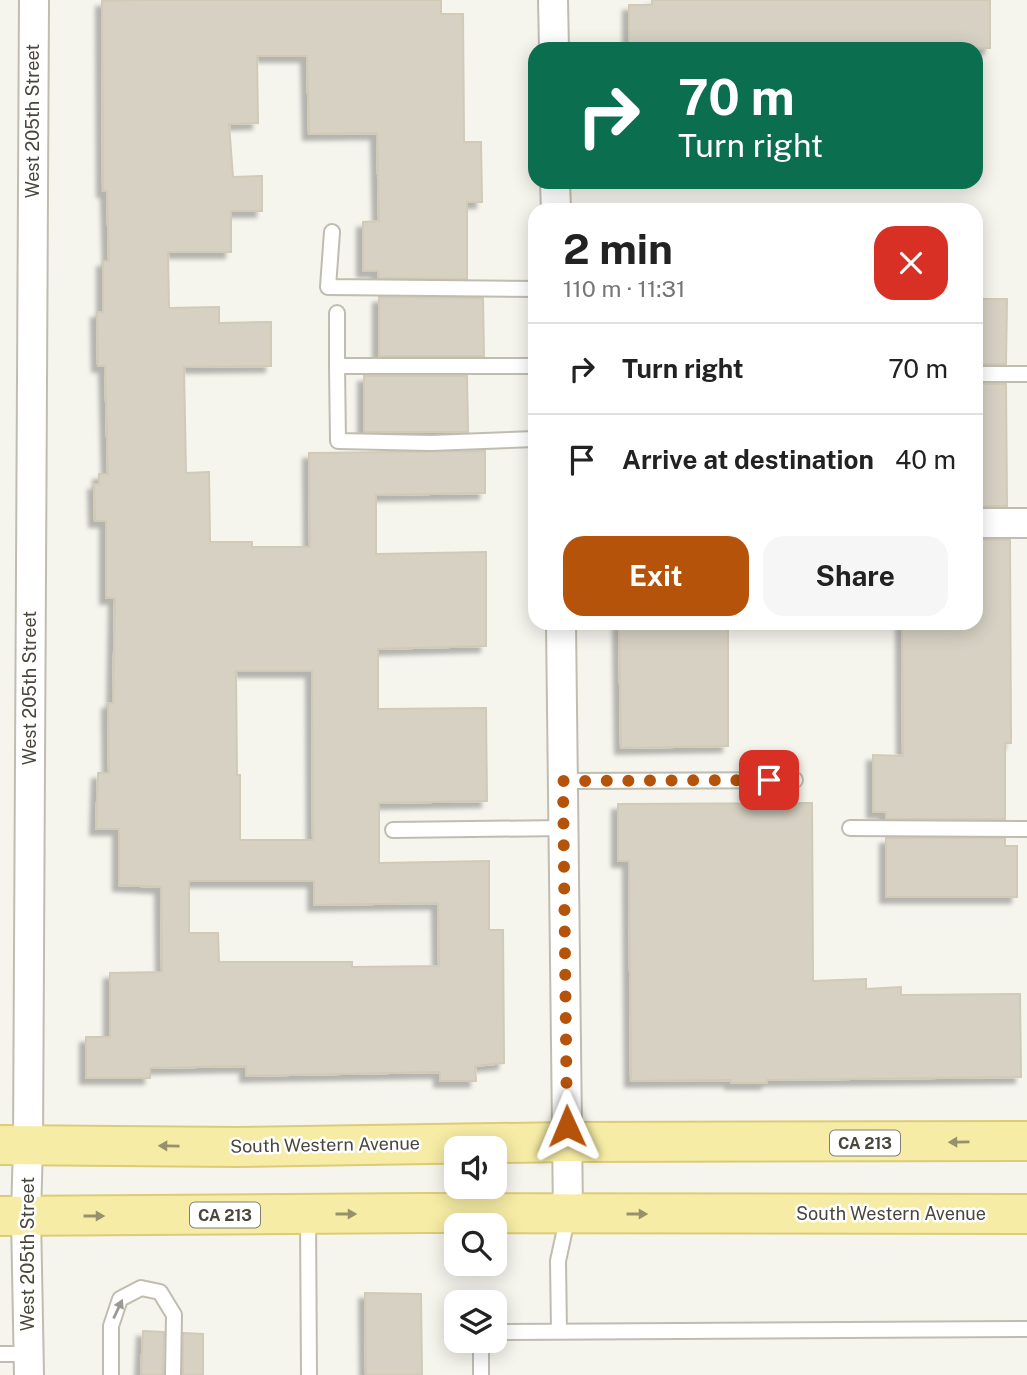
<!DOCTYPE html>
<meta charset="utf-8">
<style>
body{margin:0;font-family:"Public Sans",sans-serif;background:#f6f6f6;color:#222;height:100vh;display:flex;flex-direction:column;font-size:26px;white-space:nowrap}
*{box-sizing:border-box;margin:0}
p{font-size:23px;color:#767676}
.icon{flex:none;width:38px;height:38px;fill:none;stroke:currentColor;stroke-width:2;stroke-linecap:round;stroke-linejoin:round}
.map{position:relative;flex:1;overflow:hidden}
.details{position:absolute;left:528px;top:203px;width:455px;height:427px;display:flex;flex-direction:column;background:#fff;border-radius:21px;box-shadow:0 4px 18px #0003}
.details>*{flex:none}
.hud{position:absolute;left:528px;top:42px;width:455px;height:147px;border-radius:21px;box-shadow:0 4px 18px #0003;background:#0b6e4f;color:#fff;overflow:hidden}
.buttons{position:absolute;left:444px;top:1136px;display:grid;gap:14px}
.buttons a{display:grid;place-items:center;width:63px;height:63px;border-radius:14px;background:#fff;box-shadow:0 4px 18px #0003;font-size:35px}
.pin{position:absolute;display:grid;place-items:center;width:60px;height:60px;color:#fff;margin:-30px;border-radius:14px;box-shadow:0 4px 10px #0006}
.me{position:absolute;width:77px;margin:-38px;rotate:359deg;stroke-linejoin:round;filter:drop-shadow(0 0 5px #0008)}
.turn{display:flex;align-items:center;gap:24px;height:147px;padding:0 35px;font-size:32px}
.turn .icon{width:91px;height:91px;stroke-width:2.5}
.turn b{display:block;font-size:49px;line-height:60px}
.round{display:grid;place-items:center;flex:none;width:74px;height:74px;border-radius:21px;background:#f6f6f6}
.summary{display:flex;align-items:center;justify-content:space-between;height:119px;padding:0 35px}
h1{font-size:42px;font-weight:700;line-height:52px}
.action{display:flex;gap:14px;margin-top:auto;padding:14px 35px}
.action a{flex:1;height:80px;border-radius:21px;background:#b45309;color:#fff;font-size:28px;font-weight:700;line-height:80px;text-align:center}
.action a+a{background:#f6f6f6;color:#222}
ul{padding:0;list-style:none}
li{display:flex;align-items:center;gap:21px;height:91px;padding:0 35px;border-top:2px solid #e0e0e0}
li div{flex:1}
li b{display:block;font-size:26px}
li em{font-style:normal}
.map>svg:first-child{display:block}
</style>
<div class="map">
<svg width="1027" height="1375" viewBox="0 0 1027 1375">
<defs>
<filter id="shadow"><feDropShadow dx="-6" dy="6" stdDeviation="2" flood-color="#0004"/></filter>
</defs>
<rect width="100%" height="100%" fill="#f5f4ed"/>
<g fill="#d6d1c3" stroke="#d0cab7" stroke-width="2" fill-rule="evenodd" filter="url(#shadow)">
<path d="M150,0H441V14H463L464,142H481L482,202H467V279L379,278L378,271H363V222L379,221L377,133L309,134L307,56H257L258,123L229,124L233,177L262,176V211H231V252H168L169,308L219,307V323L271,322V366L184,367L186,473L209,472L210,542H252V547H310L309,453L485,451V493L376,495V554L486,552V646L378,649V709L486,708L487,801L379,803V863L489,861V930H503L504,1063L475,1066L476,1081H440V1072L246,1076V1066L150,1068V1078H86V1037H110V973L162,972L161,887L119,885V829H96L98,773H109L108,703H113L115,598H106V521H95L94,484H99V474H108L105,366H98L97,312H103V261H109L107,191H103L102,1ZM236,671H312L313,840H240V775H237ZM189,881H314V905L438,903L439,966L352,967V962H219L218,933H189Z"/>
<polygon points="652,0 990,0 990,48 629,49 629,5 652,5"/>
<polygon points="379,297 483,298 484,356 379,356"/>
<polygon points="976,299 1007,299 1006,364 976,364"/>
<polygon points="364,376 467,376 468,432 364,432"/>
<polygon points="976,384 1006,384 1007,506 976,506"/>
<polygon points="976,540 1010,540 1011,743 1005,743 1005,819 886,819 886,812 873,812 873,755 903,756 902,623 976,623"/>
<polygon points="619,623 728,623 728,746 621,748"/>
<polygon points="812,803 813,981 866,979 866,989 901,987 901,995 1020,994 1021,1077 767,1080 767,1083 731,1083 731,1080 631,1081 629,861 618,861 618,804"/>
<polygon points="886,838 1005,838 1005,846 1017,846 1017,897 886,897"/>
<polygon points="365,1293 421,1294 422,1375 366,1375"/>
<polygon points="143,1331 164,1332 163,1375 141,1375"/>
<polygon points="183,1333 203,1334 203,1375 183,1375"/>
</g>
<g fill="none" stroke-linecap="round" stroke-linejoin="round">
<defs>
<g id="service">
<polyline points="332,232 328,287 536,289"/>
<polyline points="337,313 337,366 536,366"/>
<polyline points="337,366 338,441 431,443 536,439"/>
<polyline points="976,374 1027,374"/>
<polyline points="563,781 795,780"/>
<polyline points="850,828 1027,829"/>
<polyline points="393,830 563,828"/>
<polyline points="308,1215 309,1375"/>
<polyline points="559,1331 558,1261 568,1215"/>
<polyline points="495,1332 1027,1329"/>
<polyline points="481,1340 481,1375"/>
<polyline points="0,1354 29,1354"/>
<polyline points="111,1375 111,1326 120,1299 141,1288 160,1292 174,1315 173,1375"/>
</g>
<g id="minor">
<polyline points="553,0 554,49"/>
<polyline points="555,182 556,210"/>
<polyline points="976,523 1027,523"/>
<polyline points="561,623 568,1213"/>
<polyline points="29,1375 26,1216 28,1144 34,0"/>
</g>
<g id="primary">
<polyline points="0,1145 237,1147 567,1142 1027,1141"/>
<polyline points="0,1216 424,1213 1027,1214"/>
</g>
</defs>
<use href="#service" stroke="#c0bdb0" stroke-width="18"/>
<use href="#minor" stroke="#c0bdb0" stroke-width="32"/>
<use href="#primary" stroke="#dbcc75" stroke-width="42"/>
<use href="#service" stroke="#fff" stroke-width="14"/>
<use href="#minor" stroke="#fff" stroke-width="28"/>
<use href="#primary" stroke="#f6eca5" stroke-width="38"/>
</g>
<defs><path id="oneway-solid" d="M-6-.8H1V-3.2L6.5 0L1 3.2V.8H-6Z" transform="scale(1.75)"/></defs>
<g fill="#97916b">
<use href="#oneway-solid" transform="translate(959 1142) rotate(179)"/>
<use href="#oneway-solid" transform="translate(169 1146) rotate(-179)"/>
<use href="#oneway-solid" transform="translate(346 1214)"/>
<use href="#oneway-solid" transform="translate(637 1214)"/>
<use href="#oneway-solid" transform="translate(94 1216)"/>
</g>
<use fill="#9b9993" href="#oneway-solid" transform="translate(118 1309) rotate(-65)"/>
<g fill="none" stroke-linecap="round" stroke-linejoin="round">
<polyline stroke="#b45309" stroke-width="12" stroke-dasharray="0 21.6" points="567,1126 563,781 769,780"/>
</g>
<g text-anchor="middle" stroke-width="5" stroke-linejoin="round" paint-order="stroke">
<g fill="#fff" stroke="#807e76" stroke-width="2">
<rect x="830" y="1130.5" width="70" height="25" rx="5"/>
<rect x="190" y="1202.5" width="70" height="25" rx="5"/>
</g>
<g font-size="16" font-weight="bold" fill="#49463b">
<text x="865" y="1149">CA 213</text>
<text x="225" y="1221">CA 213</text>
</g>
<g font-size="18" fill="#49463b" stroke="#fff">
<text transform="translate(33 121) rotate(-90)" y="6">West 205th Street</text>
<text transform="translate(30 688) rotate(-90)" y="6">West 205th Street</text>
<text transform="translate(325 1145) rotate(-1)" y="6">South Western Avenue</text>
<text x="891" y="1220">South Western Avenue</text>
<text transform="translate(28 1254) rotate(-90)" y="6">West 205th Street</text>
</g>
</g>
</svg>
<div class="buttons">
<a><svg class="icon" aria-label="sound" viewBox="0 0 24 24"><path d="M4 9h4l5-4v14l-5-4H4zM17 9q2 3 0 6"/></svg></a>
<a><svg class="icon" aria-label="search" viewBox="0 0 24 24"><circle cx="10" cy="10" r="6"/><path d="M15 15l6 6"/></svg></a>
<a><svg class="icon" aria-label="layers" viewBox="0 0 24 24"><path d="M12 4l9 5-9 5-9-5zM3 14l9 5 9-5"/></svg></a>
</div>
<div class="pin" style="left:769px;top:780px;background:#d93025"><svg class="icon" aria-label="arrive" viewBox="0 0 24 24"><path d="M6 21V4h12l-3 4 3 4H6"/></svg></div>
<svg class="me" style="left:567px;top:1126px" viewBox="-20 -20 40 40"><path d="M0-17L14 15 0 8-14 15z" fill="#b45309" stroke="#fff" stroke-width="4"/></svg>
<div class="hud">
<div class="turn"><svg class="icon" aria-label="right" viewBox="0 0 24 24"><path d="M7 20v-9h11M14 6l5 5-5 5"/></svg><div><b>70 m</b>Turn right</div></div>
</div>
<section class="details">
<div class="summary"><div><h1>2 min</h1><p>110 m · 11:31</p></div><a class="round" style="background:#d93025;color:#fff"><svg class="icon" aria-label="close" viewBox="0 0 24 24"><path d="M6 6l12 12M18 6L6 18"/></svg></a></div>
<ul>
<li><svg class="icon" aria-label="right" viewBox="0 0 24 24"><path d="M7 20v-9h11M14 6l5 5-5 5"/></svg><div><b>Turn right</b></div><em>70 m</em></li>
<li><svg class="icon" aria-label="arrive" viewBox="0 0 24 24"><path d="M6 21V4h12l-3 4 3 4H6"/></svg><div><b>Arrive at destination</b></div><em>40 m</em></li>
</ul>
<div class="action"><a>Exit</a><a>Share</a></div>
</section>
</div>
